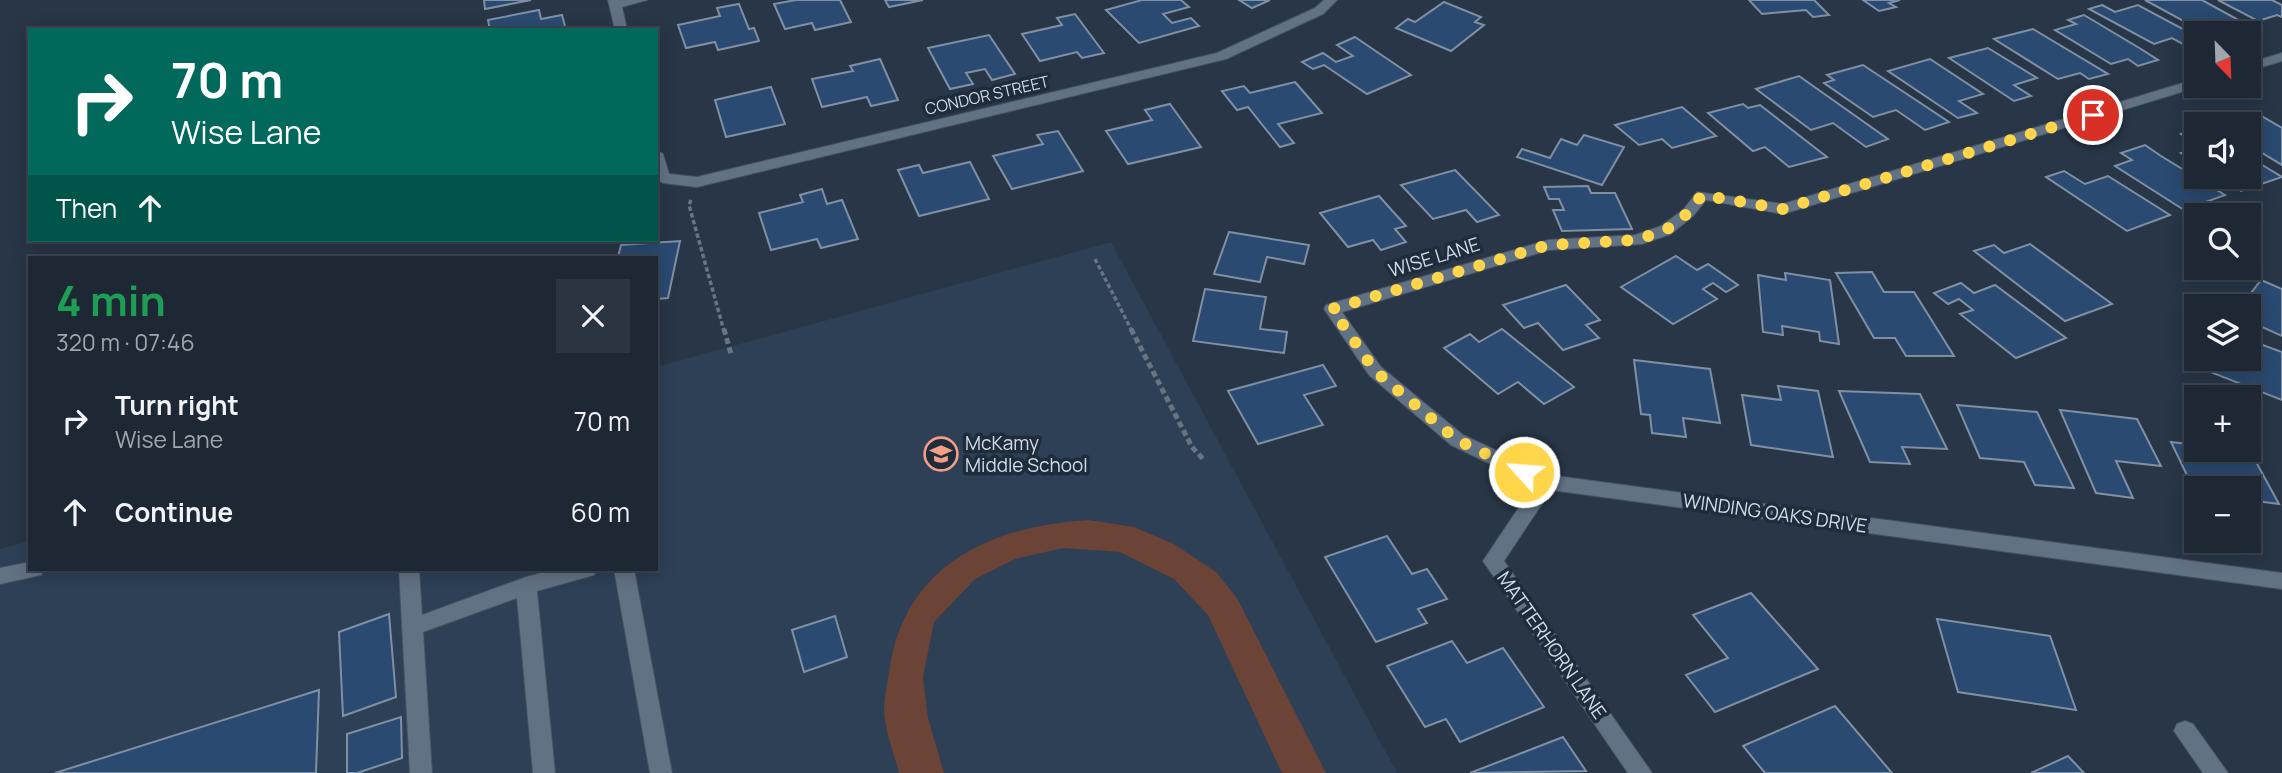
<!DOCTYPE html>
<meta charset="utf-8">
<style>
body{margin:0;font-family:Manrope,sans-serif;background:#2b3441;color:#f1f3f6;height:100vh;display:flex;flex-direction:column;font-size:26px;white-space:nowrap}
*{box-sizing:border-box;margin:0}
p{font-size:23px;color:#a1a6ad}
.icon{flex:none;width:38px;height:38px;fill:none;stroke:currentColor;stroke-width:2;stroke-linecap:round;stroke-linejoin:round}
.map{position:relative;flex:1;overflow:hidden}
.details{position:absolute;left:28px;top:256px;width:630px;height:315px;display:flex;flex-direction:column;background:#1e2835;border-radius:0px;box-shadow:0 4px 18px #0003,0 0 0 2px #3c4450}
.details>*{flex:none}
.banner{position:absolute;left:28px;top:28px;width:630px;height:214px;border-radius:0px;box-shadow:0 4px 18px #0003,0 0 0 2px #3c4450;background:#00695c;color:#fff;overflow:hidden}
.needle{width:46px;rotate:157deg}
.fabs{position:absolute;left:2184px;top:21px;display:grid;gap:14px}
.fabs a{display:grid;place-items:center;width:77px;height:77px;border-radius:0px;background:#1e2835;box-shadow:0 4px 18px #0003,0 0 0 2px #3c4450;font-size:35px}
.pin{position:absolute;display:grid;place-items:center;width:60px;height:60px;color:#fff;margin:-30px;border:4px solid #fff;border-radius:50%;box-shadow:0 2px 7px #0007}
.me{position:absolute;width:77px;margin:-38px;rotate:296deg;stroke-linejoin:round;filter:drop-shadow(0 0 5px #0008)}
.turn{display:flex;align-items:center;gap:24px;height:147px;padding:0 28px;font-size:32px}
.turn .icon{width:91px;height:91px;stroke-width:2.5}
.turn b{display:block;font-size:49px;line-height:60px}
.then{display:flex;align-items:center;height:66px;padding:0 28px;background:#0003;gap:14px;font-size:26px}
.round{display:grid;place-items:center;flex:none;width:74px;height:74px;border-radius:0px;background:#2b3441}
.summary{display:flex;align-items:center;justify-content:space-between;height:119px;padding:0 28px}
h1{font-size:42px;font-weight:700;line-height:52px;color:#1e9e55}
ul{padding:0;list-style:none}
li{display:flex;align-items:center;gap:21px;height:91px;padding:0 28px}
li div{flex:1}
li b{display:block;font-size:26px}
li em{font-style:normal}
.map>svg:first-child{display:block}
</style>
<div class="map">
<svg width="2282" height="773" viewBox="0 0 2282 773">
<rect width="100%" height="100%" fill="#283647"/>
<polygon fill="#2d4056" points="1111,242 1397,773 0,773 0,549 30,541 30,569 656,569 656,367"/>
<path fill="#6b4337" d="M1089,520L1134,527L1174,544L1216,572L1237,598L1326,773H1282L1208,615L1174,579L1120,552L1063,548L1015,559L975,579L934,622L923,677L928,718L944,773H899C894,753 885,731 884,711C884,699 887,685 889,673C903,565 991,526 1089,520Z"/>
<g fill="#2a4a71" stroke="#7f90a4" stroke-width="2">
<polygon points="484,0 531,0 485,9"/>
<polygon points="796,0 840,0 851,22 815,30 812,23 785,29 774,4"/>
<polygon points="885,0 923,0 889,7"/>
<polygon points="1142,0 1181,0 1189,7 1163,14 1172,23 1191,18 1199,26 1139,43 1106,10"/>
<polygon points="1239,0 1270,0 1252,8"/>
<polygon points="1749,0 1814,0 1829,15 1813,17 1806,10 1762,14"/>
<polygon points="1863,0 1900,0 1889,3 1896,7 1879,11"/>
<polygon points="2145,0 2202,0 2255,29 2240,33 2219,33 2198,22 2189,24"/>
<polygon points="2218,0 2272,0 2282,5 2282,17 2277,15 2258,21"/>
<polygon points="1444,2 1481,17 1475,22 1484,25 1451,51 1396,28 1408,19 1415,22"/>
<polygon points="739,4 749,29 754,28 759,41 718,50 715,42 686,48 678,25 720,16 717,8"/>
<polygon points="2102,5 2115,12 2138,5 2196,36 2196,48 2192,49 2172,38 2154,44 2089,9"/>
<polygon points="539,10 541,19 562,15 566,30 490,30 488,20"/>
<polygon points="1075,14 1104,53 1082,58 1077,52 1040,61 1022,34 1062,25 1057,18"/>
<polygon points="2084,15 2141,49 2158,60 2138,66 2128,59 2111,64 2055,30 2076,24 2068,20"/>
<polygon points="2033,29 2108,74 2089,79 2080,73 2058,79 1994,39"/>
<polygon points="989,35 1015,74 992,80 985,69 966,73 973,84 950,89 928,48"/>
<polygon points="1355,37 1411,75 1367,94 1324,65 1313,69 1302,62 1323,53 1336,62 1353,56 1337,45"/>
<polygon points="1988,48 2037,78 2014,85 2031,96 2014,101 1949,58"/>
<polygon points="880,59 898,100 871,106 867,97 822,107 812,79 853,71 850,66"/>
<polygon points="1930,59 1983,94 1959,101 1977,113 1958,118 1888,71"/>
<polygon points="1863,65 1949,122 1925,130 1896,110 1873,117 1824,83 1834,80 1827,75"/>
<polygon points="1799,76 1888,139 1866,147 1833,123 1811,130 1756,89"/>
<polygon points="1295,82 1322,113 1278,124 1294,143 1280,147 1248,107 1237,110 1222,91 1244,86 1250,93"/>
<polygon points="771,87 785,124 726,137 715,100"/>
<polygon points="1170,104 1201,147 1128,164 1106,131 1152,120 1145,110"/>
<polygon points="1743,104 1748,108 1760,105 1827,157 1789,167 1765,147 1753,151 1708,113"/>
<polygon points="1682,107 1716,136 1672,148 1662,139 1639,145 1615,125"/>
<polygon points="2253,111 2282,128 2282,165 2249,145 2249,124 2234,117"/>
<polygon points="2196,129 2196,143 2181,134"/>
<polygon points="1058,131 1083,171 1012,189 993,156 1043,144 1037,135"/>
<polygon points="1584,135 1624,147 1602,185 1517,157 1522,149 1550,158 1561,139 1577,145"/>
<polygon points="2145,145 2161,156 2225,195 2184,210 2115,166 2132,160 2121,153"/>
<polygon points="2196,148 2196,163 2181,153"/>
<polygon points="2249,157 2282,177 2241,191 2219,177 2249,177"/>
<polygon points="970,162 989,199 919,216 898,170 919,165 923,173"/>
<polygon points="1455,170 1499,215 1477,222 1466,210 1433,219 1401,185"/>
<polygon points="2064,171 2085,184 2108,176 2170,215 2127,231 2046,177"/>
<polygon points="1588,186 1591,193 1615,193 1632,229 1562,231 1553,210 1564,210 1559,199 1549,199 1544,187"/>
<polygon points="822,189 827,204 842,200 858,239 821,248 817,239 771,250 759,213 803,202 800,195"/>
<polygon points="1379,196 1406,226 1395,229 1406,242 1381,250 1373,240 1348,247 1320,213"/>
<polygon points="1229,232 1309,245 1304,264 1267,257 1260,282 1214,274"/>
<polygon points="680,241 668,298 656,299 656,257 618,257 621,245"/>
<polygon points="2030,244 2112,304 2065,321 1974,251 1994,245 2004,253"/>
<polygon points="1676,256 1697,270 1708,264 1738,285 1726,292 1713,283 1703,289 1717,299 1673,324 1621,287"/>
<polygon points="1872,272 1884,292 1914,292 1954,356 1906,356 1895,338 1874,338 1836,273"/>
<polygon points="1785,273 1830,280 1839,344 1820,341 1819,332 1782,326 1783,335 1763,332 1758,275 1786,280"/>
<polygon points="2261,280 2282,289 2282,336 2249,321 2249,306 2241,306"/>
<polygon points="1961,283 1974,293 1995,285 2066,338 2016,358 1960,314 1973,310 1959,299 1948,304 1934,293"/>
<polygon points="1566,285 1600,320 1586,325 1599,338 1563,350 1538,323 1524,328 1503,305"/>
<polygon points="1205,289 1266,297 1260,329 1287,332 1284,353 1193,341"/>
<polygon points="1502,329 1574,387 1544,404 1518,382 1498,394 1444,348 1470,334 1479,342"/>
<polygon points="2249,340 2282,352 2282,400 2200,368 2202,359 2249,359"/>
<polygon points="1634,360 1710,369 1720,423 1683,418 1686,437 1652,433 1650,415 1641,414"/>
<polygon points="1323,365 1336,386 1304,395 1323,425 1258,444 1228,391"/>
<polygon points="1778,386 1818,391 1833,457 1751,445 1742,395 1781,400"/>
<polygon points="1839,391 1920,394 1947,449 1902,447 1910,464 1870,462"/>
<polygon points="1957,405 2037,412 2074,488 2035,485 2024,462 1980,458"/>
<polygon points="2060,410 2137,419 2161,466 2116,461 2133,498 2096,493"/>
<polygon points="2171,442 2196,445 2196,450 2249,449 2279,504 2249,500 2249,488 2196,488 2196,494"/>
<polygon points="1387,536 1412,574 1427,569 1447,599 1418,609 1427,623 1376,642 1325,557"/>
<polygon points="1751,593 1818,669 1715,712 1686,675 1728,658 1693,615"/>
<polygon points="389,614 396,697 343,716 339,632"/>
<polygon points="835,616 847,657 804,672 792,630"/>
<polygon points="1937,619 2050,636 2076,710 1958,692"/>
<polygon points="1452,641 1467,663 1503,648 1544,707 1460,742 1446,719 1425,727 1387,666"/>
<polygon points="319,690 316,773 55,773"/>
<polygon points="1835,706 1892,773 1765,773 1743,746"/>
<polygon points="401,717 402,758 357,773 347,773 347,734"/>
<polygon points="1563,737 1586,771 1470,773"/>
<polygon points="2068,756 2084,773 2031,773"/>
</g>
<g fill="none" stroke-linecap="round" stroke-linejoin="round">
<defs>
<g id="minor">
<polygon points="608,0 647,0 622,7 627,30 615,30"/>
<polygon points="1324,0 1337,0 1323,14 1226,59 697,187 663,183 656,179 656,150 663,154 669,174 697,177 1217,53 1315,8"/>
<polygon points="2282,53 2282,61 2249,71 2249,63"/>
<polygon points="2196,79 2196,86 2201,86 1783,214 1706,200 1693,216 1671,234 1642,244 1549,250 1342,312 1381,367 1463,435 1549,475 2282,573 2282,589 1551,490 1504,561 1652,773 1628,773 1483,561 1534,485 1451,445 1369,375 1324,309 1326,305 1548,240 1635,235 1661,226 1683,210 1697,192 1783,204"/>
<polygon points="30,562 30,569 44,569 41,575 0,584 0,568"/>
<polygon points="399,569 419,569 422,615 526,577 556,569 597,569 594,575 537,591 555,773 533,773 517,598 423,632 432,773 410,773"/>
<polygon points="614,569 634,569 672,773 650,773"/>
<polygon points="2185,721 2193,724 2228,773 2203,773 2174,731 2177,724"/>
</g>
</defs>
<use href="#minor" stroke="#465261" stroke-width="2"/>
<g stroke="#687483" stroke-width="3.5" stroke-dasharray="4.5 2.5" stroke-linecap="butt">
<polyline points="691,200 689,205 724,331"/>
<polyline points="1095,259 1132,331"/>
</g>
<g stroke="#687483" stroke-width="5" stroke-dasharray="6 3.5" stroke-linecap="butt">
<polyline points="724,329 731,354"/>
<polyline points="1131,329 1192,447 1205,461"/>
</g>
<use href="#minor" fill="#627285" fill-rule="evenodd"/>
</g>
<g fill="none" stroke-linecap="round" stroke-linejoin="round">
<polyline stroke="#ffd54a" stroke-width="12" stroke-dasharray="0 21.6" points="1524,472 1457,440 1375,371 1332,309 1548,245 1636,240 1666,230 1688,213 1702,195 1783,209 2093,115"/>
</g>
<defs>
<symbol id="school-ring" viewBox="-11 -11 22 22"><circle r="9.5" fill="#1e2c3c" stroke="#f49e87" stroke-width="1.5"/><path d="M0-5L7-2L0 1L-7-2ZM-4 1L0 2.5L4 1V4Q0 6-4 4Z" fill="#f49e87"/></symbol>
</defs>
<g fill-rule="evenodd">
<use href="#school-ring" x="922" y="435" width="38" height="38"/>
</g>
<g text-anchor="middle" stroke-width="7" stroke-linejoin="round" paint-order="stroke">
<g font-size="16" fill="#d1dae5" stroke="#1e2c3c">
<text transform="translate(987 95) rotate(-13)" y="6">CONDOR STREET</text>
</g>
<g font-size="19" fill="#d1dae5" stroke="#1e2c3c">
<text transform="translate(1434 257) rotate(-17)" y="7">WISE LANE</text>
<text transform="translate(1775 513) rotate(8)" y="7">WINDING OAKS DRIVE</text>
<text transform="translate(1552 645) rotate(55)" y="7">MATTERHORN LANE</text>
</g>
<g font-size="19" fill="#d1dae5" stroke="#1e2c3c" text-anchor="start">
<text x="965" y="450">McKamy<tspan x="965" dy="22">Middle School</tspan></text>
</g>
</g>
</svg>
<div class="fabs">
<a><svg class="needle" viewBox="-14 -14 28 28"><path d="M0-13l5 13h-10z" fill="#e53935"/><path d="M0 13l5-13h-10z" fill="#a1a6ad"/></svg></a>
<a><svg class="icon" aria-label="sound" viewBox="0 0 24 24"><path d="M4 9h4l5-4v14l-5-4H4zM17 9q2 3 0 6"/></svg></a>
<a><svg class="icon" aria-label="search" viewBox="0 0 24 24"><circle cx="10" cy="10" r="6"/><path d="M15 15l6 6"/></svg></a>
<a><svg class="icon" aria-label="layers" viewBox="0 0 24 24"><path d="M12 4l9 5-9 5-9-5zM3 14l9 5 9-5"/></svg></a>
<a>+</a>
<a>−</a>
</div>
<div class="pin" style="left:2093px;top:115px;background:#d93025"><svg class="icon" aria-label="arrive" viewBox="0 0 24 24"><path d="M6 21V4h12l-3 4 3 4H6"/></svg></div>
<svg class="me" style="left:1524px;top:472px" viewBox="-20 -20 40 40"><circle r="17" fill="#ffd54a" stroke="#fff" stroke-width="3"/><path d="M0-11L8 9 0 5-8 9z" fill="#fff"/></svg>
<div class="banner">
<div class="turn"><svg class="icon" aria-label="right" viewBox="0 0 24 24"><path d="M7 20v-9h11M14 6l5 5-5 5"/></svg><div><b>70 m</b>Wise Lane</div></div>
<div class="then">Then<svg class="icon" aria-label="ahead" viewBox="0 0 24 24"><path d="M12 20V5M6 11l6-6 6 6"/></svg></div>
</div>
<section class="details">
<div class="summary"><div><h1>4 min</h1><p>320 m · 07:46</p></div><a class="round"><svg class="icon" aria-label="close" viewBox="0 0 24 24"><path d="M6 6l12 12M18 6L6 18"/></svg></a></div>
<ul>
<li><svg class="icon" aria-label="right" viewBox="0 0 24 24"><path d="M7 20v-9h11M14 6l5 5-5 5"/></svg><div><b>Turn right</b><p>Wise Lane</p></div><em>70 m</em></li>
<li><svg class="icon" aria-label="ahead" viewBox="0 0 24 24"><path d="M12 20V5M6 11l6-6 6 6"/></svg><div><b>Continue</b></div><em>60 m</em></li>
</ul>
</section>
</div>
